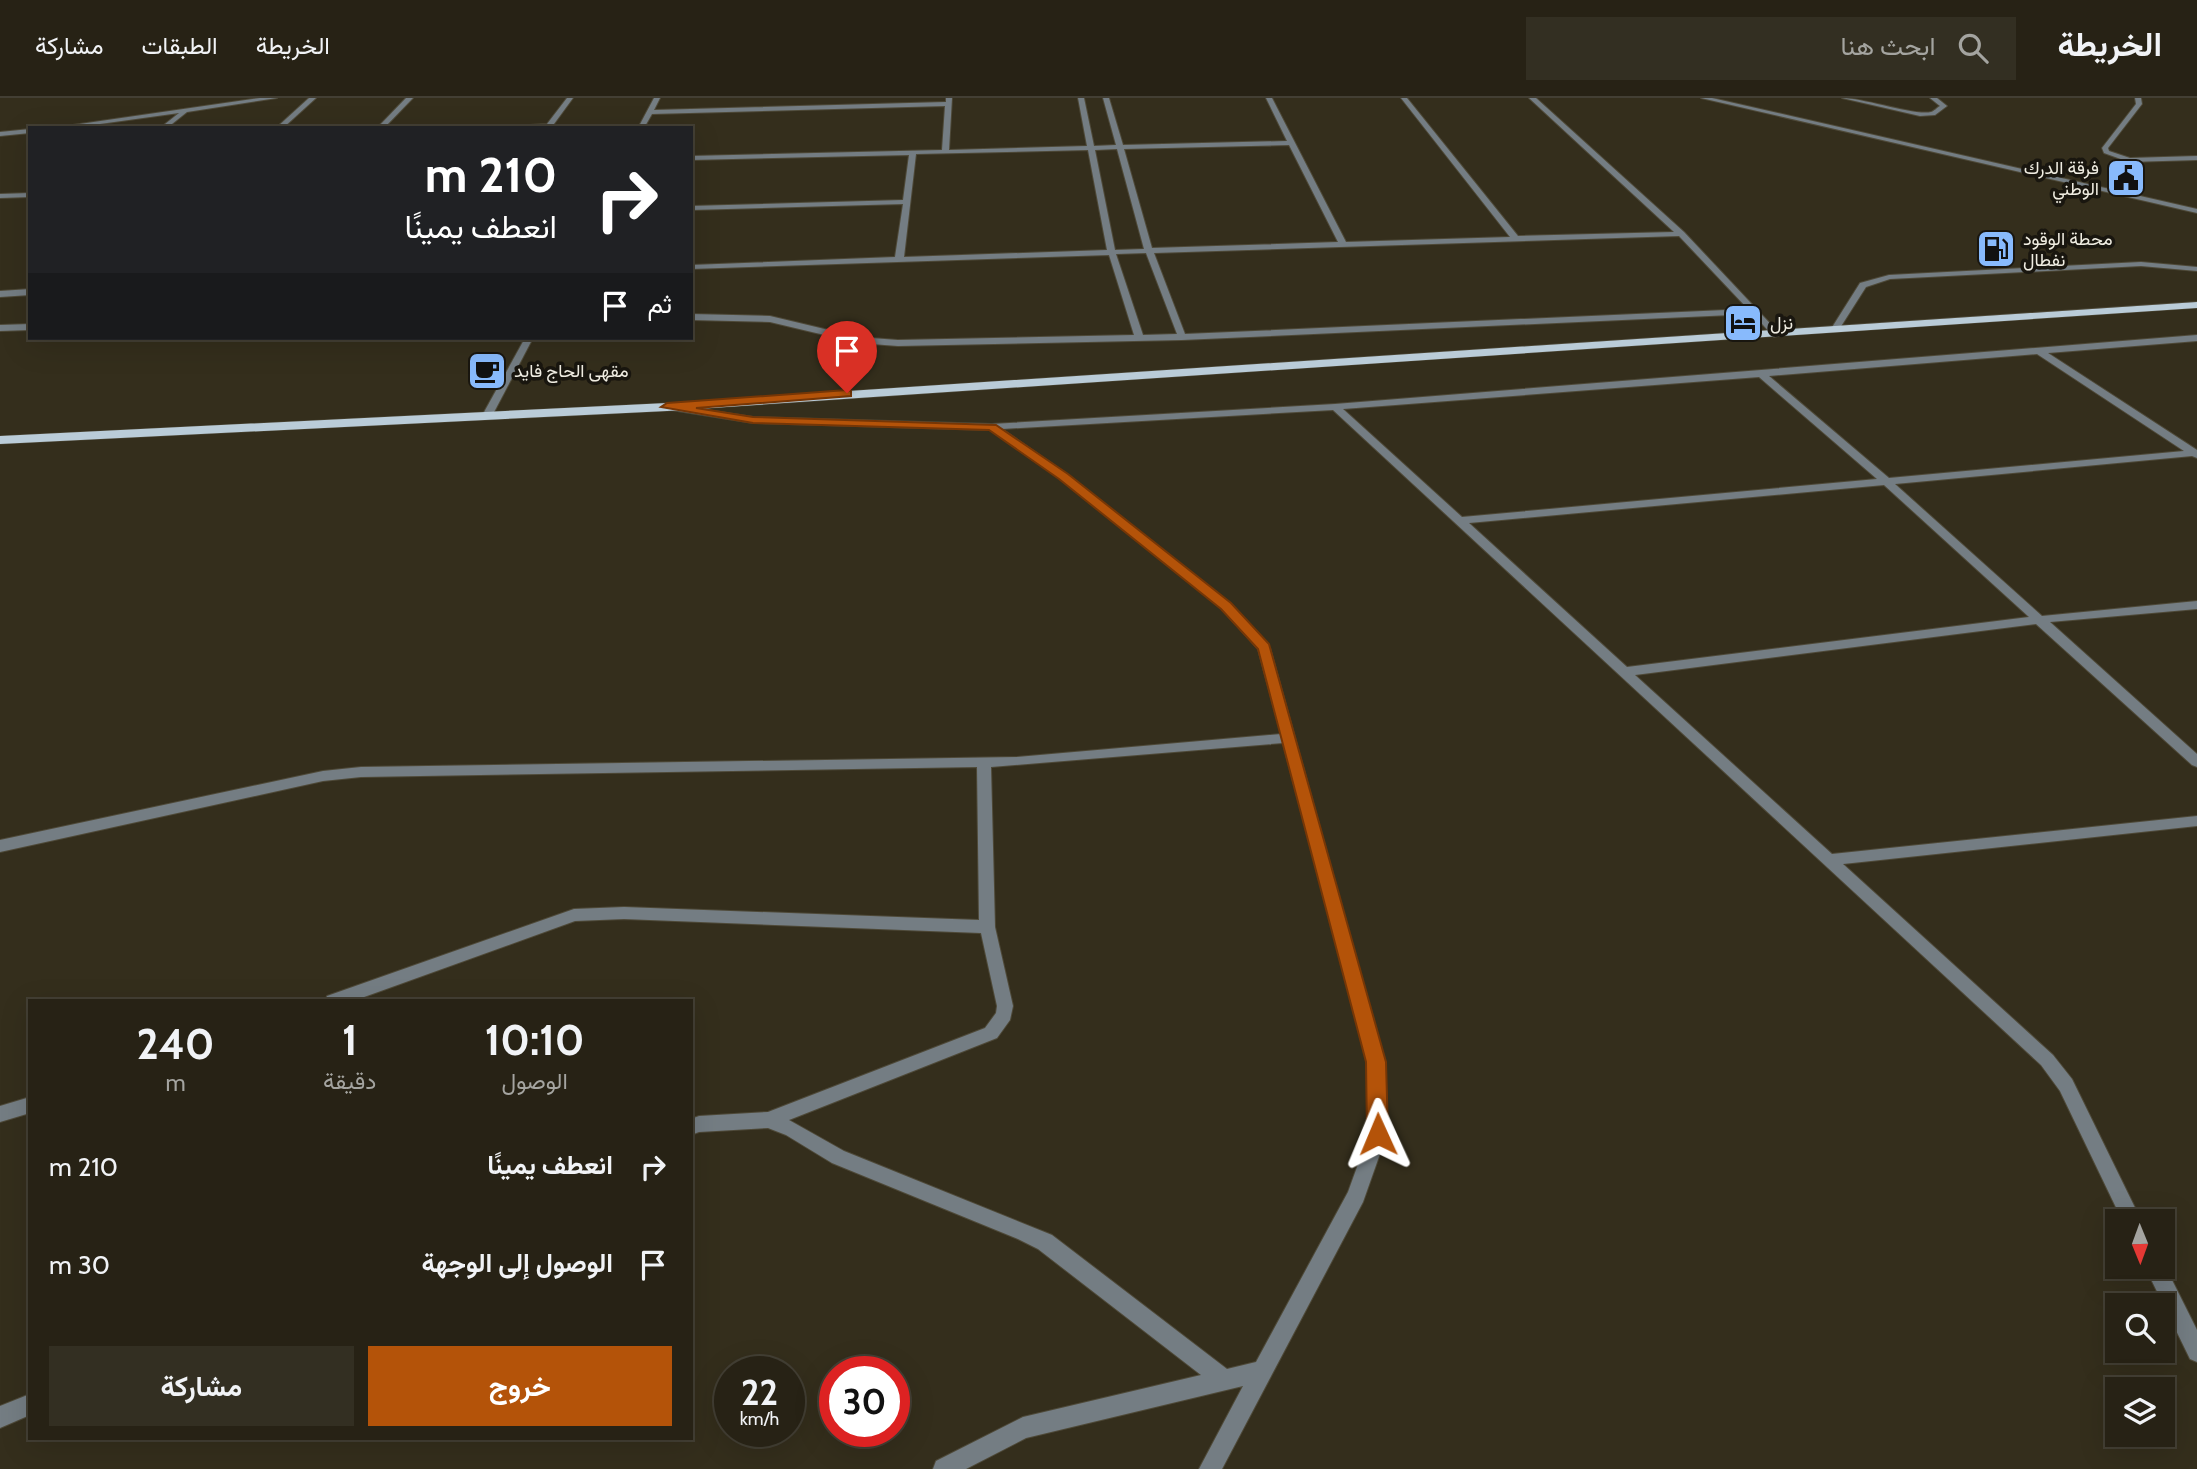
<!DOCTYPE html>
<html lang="ar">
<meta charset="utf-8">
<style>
body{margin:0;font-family:Cabin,Vazirmatn,sans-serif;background:#332f22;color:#f1f3f6;direction:rtl;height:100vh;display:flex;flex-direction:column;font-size:26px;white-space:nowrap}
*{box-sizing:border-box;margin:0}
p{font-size:23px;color:#a4a4a0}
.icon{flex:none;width:38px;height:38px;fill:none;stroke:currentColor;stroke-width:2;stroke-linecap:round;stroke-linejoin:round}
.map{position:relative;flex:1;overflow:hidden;direction:ltr}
.sheet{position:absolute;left:28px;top:901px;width:665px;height:441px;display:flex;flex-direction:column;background:#272215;border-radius:0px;box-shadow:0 7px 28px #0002,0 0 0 2px #433f34;direction:rtl}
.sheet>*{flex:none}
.guide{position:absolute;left:28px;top:28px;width:665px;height:214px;border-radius:0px;box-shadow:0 7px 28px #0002,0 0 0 2px #433f34;direction:rtl;background:#202124;color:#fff;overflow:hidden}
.needle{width:46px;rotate:179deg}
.tools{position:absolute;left:2105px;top:1111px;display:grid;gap:14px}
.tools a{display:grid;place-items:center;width:70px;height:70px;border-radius:0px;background:#272215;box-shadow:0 7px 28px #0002,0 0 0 2px #433f34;font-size:35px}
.speed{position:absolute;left:714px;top:1258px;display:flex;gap:14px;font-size:35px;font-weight:700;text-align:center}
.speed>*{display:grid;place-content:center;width:91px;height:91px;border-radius:50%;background:#272215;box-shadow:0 7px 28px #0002,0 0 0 2px #433f34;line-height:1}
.speed small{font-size:18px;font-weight:400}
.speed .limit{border:10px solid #d22;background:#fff;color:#111}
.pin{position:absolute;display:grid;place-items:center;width:60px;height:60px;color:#fff;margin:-72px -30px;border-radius:50% 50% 50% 0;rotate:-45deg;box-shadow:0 0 7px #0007}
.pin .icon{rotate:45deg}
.me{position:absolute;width:77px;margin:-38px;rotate:359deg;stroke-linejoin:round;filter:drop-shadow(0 0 5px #0008)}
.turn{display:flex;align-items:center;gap:24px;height:147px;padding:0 21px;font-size:32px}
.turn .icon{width:91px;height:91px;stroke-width:2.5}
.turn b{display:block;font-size:49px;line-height:60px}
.then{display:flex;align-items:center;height:66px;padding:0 21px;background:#0003;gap:14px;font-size:26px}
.eta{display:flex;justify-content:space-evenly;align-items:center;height:119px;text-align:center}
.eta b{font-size:42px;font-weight:700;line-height:49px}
.button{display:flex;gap:14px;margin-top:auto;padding:14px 21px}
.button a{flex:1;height:80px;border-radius:0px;background:#b45309;color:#fff;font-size:28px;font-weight:700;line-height:80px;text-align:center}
.button a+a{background:#332f22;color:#f1f3f6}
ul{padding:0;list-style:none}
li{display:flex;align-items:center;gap:21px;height:98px;padding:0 21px}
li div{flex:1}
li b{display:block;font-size:26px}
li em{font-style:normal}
header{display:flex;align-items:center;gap:42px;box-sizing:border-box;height:98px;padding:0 35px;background:#272215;border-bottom:2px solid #433f34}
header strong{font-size:33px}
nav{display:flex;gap:38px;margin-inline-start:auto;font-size:24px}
.search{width:490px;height:63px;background:#332f22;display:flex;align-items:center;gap:18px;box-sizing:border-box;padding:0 24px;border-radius:0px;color:#a4a4a0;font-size:26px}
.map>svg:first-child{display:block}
</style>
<header>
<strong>الخريطة</strong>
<div class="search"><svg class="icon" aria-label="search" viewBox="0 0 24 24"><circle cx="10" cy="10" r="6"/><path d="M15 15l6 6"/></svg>ابحث هنا</div>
<nav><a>الخريطة</a><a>الطبقات</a><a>مشاركة</a></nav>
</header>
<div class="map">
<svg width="2197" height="1371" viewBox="0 0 2197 1371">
<rect width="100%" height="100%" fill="#342e1c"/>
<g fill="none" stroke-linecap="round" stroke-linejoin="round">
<defs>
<g id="minor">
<polygon points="260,0 277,0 187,14 167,30 160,30 179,15 71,30 52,30"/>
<polygon points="309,0 316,0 283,30 276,30"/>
<polygon points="406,0 413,0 384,30 377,30"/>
<polygon points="567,0 573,0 551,30 478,30 547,26"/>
<path d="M654,0H660L654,12L946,4V0H952L949,52L1087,48L1078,0H1084L1094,48L1116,47L1103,0H1109L1123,47L1287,43L1266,0H1272L1346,144L1510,139L1401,0H1407L1518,138L1674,134L1529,0H1536L1684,134L1781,237L1774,239L1753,216L1182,242L898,248L858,245L770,224L691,222V216L770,218L858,239L898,242L1134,237L1109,157L691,171V167L895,159L903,106L691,112V108L903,102L909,57L691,62V58L942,52L945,8L652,16L644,30H638ZM1289,47L1338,144L1152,150L1124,51ZM1117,51L1144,151L1115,152L1095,52ZM1088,52L1107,152L904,159L916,56ZM1679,138L1748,211L1185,236L1154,155ZM1146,155L1177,236L1143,237L1116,156Z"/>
<polygon points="1701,0 1712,0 2197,111 2197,115"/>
<path d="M1842,0C1864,0 1915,18 1931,14C1933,14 1938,9 1940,8L1930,0H1937L1947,8L1935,17L1920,18Z"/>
<polygon points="2135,0 2141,0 2142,6 2108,50 2109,53 2130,60 2197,58 2197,62 2129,64 2104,55 2102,50 2136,6"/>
<polygon points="30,31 30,35 0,38 0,34"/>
<polygon points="30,95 30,99 0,100 0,96"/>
<polygon points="2141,164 2197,169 2197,173 2141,168 1890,181 1866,189 1838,233 1831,231 1860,185 1889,177"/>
<polygon points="30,191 30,197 0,199 0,193"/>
<polygon points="30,226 30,232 0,233 0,227"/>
<path d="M2197,237V243L2048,255L2197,352V360L2192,358L1895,386L2042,518L2197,503V511L2050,524L2197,656V669L2192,667L2036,526L1635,577L1832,756L2197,718V728L1843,766L2053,957L2072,981L2142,1124H2123L2060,993L2041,967L1333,312L1002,331L1067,376L1230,505L1270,550L1385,964L1387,1036L1363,1104L1222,1371H1199L1243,1288L1026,1340L966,1371H933L936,1363L1023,1319L1201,1277L1038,1151L1018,1141L832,1065L786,1037L768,1030L699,1034L691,1037V1021L699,1018L768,1014L985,930L996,915L997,908L981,835L624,821L575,823L353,903H325L327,898L574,811L624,809L979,822L977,669L361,679L323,683L0,754V742L323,673L361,669L1017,659L1281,636L1258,551L1222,511L1059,380L990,332L753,325L665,311L663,309L668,306L753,319L992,326L1335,306ZM2037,256L2184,353L1889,380L1769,278ZM1759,279L1877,381L1462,419L1343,311ZM1884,387L2029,519L1627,569L1469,425ZM1283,645L1367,964L1369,1036L1348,1094L1256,1264L1227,1271L1052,1137L844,1053L789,1022L997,940L1010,922L1013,908L995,829L991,669Z"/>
<polygon points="525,240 533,240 493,316 485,318 483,316"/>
<polygon points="30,999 30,1015 0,1024 0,1008"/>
<polygon points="2163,1164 2197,1232 2197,1264 2190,1261 2145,1169 2163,1169"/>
<polygon points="30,1296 30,1317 0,1330 0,1308"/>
</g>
<polygon id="primary" points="2197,204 2197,210 667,313 0,346 0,338 667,305"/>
</defs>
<use href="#minor" stroke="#4e4938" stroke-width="2"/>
<use href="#primary" stroke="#4e4938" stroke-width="1"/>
<use href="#minor" fill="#747d83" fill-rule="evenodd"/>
<use href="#primary" fill="#baccd8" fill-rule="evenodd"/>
</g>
<polygon fill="#b45309" stroke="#753606" stroke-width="2" points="847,292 851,293 851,298 696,310 753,319 996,327 1068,376 1231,505 1269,546 1386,964 1388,1036 1385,1043 1378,1046 1370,1043 1367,1036 1366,964 1258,551 1221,511 1059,381 989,332 753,325 661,309 667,305"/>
<defs>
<symbol id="civic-square" viewBox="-11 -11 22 22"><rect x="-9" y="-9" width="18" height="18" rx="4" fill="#88bafc" stroke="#19160f"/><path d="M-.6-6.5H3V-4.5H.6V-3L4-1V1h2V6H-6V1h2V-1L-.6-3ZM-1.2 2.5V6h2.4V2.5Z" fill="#111"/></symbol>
<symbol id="fuel-square" viewBox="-11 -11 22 22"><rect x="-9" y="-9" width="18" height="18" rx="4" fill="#88bafc" stroke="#19160f"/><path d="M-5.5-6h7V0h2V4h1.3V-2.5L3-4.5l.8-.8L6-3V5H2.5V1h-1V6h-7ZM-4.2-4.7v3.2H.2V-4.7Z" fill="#111"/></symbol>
<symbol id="hotel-square" viewBox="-11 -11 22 22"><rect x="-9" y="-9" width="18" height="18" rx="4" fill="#88bafc" stroke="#19160f"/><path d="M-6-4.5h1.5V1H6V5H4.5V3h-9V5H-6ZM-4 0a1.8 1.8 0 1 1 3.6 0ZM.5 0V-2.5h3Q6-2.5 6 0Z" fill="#111"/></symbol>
<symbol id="cafe-square" viewBox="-11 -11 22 22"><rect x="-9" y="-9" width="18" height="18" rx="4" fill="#88bafc" stroke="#19160f"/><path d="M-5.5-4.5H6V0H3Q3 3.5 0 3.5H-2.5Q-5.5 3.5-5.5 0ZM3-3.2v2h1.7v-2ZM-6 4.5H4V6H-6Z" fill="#111"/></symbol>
</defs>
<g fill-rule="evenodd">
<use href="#civic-square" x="2104" y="58" width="44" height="44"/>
<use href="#fuel-square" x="1974" y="129" width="44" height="44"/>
<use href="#hotel-square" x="1721" y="203" width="44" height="44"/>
<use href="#cafe-square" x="465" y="251" width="44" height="44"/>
</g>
<g text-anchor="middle" stroke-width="7" stroke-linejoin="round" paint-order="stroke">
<g font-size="18" fill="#f0ede2" stroke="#19160f" text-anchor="start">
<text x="2099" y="76" text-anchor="end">فرقة الدرك<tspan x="2099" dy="21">الوطني</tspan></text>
<text x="2023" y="147">محطة الوقود<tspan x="2023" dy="21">نفطال</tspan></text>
<text x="1770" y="231">نزل</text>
<text x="514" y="279">مقهى الحاج فايد</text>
</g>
</g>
</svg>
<div class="tools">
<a><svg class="needle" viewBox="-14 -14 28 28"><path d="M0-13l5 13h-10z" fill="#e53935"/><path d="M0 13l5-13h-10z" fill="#a4a4a0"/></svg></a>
<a><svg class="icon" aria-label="search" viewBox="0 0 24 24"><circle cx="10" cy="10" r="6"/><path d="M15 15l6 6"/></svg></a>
<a><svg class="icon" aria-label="layers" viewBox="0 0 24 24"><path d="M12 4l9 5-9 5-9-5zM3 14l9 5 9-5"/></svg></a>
</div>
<div class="speed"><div>22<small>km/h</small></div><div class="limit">30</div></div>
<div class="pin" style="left:847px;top:295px;background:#d93025"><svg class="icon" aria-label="arrive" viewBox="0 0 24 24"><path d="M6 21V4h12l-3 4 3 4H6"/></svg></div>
<svg class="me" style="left:1378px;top:1036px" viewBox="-20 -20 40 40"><path d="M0-17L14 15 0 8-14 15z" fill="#b45309" stroke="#fff" stroke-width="4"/></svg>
<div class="guide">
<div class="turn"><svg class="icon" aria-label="right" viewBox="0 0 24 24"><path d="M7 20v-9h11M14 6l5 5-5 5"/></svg><div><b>210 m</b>انعطف يمينًا</div></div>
<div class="then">ثم<svg class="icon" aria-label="arrive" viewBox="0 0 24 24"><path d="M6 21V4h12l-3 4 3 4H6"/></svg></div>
</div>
<section class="sheet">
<div class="eta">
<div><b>10:10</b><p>الوصول</p></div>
<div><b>1</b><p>دقيقة</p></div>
<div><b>240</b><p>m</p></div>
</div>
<ul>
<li><svg class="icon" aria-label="right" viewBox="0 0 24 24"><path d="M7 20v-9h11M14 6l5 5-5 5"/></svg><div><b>انعطف يمينًا</b></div><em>210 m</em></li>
<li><svg class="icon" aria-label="arrive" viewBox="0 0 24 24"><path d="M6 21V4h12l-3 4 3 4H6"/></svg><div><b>الوصول إلى الوجهة</b></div><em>30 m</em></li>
</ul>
<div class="button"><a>خروج</a><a>مشاركة</a></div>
</section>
</div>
